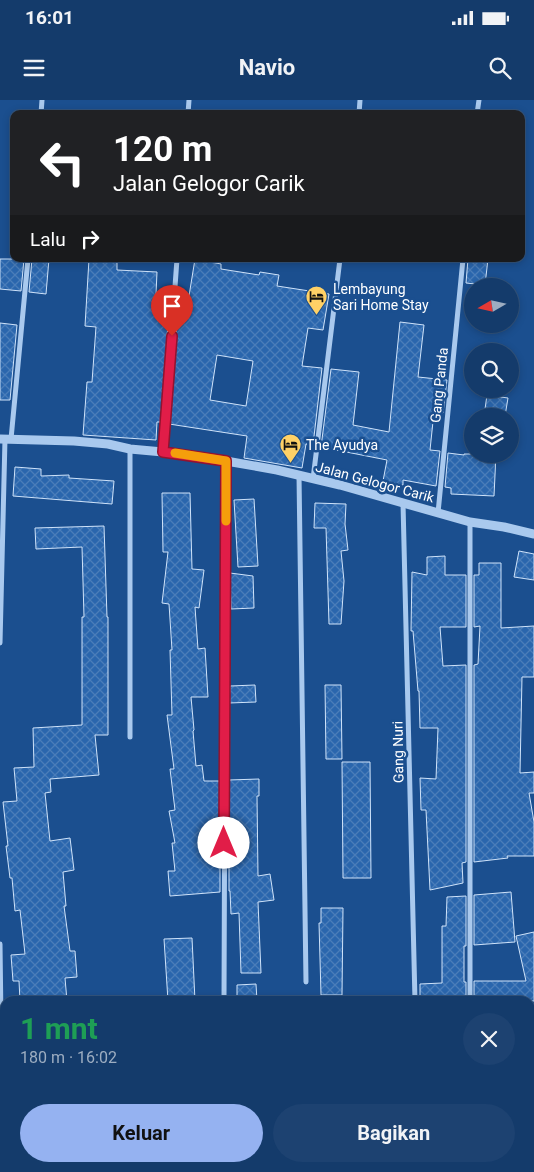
<!DOCTYPE html>
<html lang="id">
<meta charset="utf-8">
<style>
body{margin:0;font-family:Roboto,sans-serif;background:#1d4271;color:#f1f3f6;height:100vh;display:flex;flex-direction:column;font-size:19px;white-space:nowrap}
*{box-sizing:border-box;margin:0}
p{font-size:16px;color:#9dadc1}
.icon{flex:none;width:28px;height:28px;fill:none;stroke:currentColor;stroke-width:2;stroke-linecap:round;stroke-linejoin:round}
.map{position:relative;flex:1;overflow:hidden}
.details{position:absolute;left:0px;top:896px;width:535px;height:176px;display:flex;flex-direction:column;background:#143b6b;border-radius:15px 15px 0 0;box-shadow:0 2px 8px #0003,0 0 0 1px #33557e}
.details>*{flex:none}
.banner{position:absolute;left:10px;top:10px;width:515px;height:152px;border-radius:10px;box-shadow:0 2px 8px #0003,0 0 0 1px #33557e;background:#202124;color:#fff;overflow:hidden}
.needle{width:32px;rotate:261deg}
.buttons{position:absolute;left:464px;top:178px;display:grid;gap:10px}
.buttons a{display:grid;place-items:center;width:55px;height:55px;border-radius:50%;background:#143b6b;box-shadow:0 2px 8px #0003,0 0 0 1px #33557e;font-size:25px}
.pin{position:absolute;display:grid;place-items:center;width:42px;height:42px;color:#fff;margin:-51px -21px;border-radius:50% 50% 50% 0;rotate:-45deg;box-shadow:0 0 5px #0007}
.pin .icon{rotate:45deg}
.me{position:absolute;width:55px;margin:-28px;rotate:0deg;stroke-linejoin:round;filter:drop-shadow(0 0 4px #0008)}
.turn{display:flex;align-items:center;gap:18px;height:105px;padding:0 20px;font-size:22px}
.turn .icon{width:65px;height:65px;stroke-width:2.5}
.turn b{display:block;font-size:35px;line-height:42px}
.then{display:flex;align-items:center;height:48px;padding:0 20px;background:#0003;gap:10px;font-size:19px}
.round{display:grid;place-items:center;flex:none;width:52px;height:52px;border-radius:26px;background:#1d4271}
.summary{display:flex;align-items:center;justify-content:space-between;height:85px;padding:0 20px}
h1{font-size:30px;font-weight:700;line-height:38px;color:#1e9e55}
.button{display:flex;gap:10px;margin-top:auto;padding:10px 20px}
.button a{flex:1;height:58px;border-radius:30px;background:#95b2f1;color:#111;font-size:20px;font-weight:700;line-height:58px;text-align:center}
.button a+a{background:#1d4271;color:#f1f3f6}
.status{display:flex;justify-content:space-between;align-items:center;height:35px;padding:0 25px;background:#143b6b;direction:ltr}
.status svg{height:14px;fill:currentColor}
header{display:flex;justify-content:space-between;align-items:center;height:65px;padding:0 20px;background:#143b6b;font-size:22px;font-weight:700}
.map>svg:first-child{display:block}
</style>
<div class="status"><b>16:01</b><svg viewBox="0 0 49 12"><path d="M0 12V9h3v3zM5 12V6h3v6zM10 12V3h3v9zM15 12V0h3v12zM26 1h20v11H26zM47 4h2v5h-2z"/></svg></div>
<header><svg class="icon" aria-label="menu" viewBox="0 0 24 24"><path d="M4 6h16M4 12h16M4 18h16"/></svg>Navio<svg class="icon" aria-label="search" viewBox="0 0 24 24"><circle cx="10" cy="10" r="6"/><path d="M15 15l6 6"/></svg></header>
<div class="map">
<svg width="534" height="1072" viewBox="0 0 534 1072">
<defs>
<pattern id="building-cross-hatch" width="8" height="8" patternUnits="userSpaceOnUse" patternTransform="scale(1.25)"><rect width="8" height="8" fill="#2a66ad"/><path d="M0 0l8 8M0 8l8-8" fill="none" stroke="#4a7db9"/></pattern>
</defs>
<rect width="100%" height="100%" fill="#1b4f8f"/>
<g fill="url(#building-cross-hatch)" stroke="#cfe3fa" fill-rule="evenodd">
<polygon points="0,159 24,159 21,191 0,189"/>
<polygon points="32,159 49,159 46,194 29,192"/>
<polygon points="89,159 117,159 117,170 157,172 156,194 170,195 161,322 157,322 156,340 83,335 87,282 92,282 96,227 85,226"/>
<path d="M195,159L221,164V169L259,175L260,172L279,175L277,186L329,194L323,230L308,228L302,266L322,268L313,345L306,344L302,368L244,358L247,336L169,324L179,196H189ZM217,255L253,261L246,306L210,300Z"/>
<polygon points="468,159 488,159 485,185 466,183"/>
<polygon points="400,222 424,225 418,277 447,280 443,313 434,312 430,350 440,351 436,386 403,380 403,385 383,381 387,360 321,347 331,269 359,272 353,325 389,332"/>
<polygon points="0,223 17,225 10,300 0,300"/>
<polygon points="487,295 508,298 505,316 484,316"/>
<polygon points="448,353 464,355 464,354 496,354 494,396 451,394 451,388 445,387"/>
<polygon points="15,367 41,369 41,376 69,375 69,378 114,381 112,404 13,396"/>
<polygon points="162,393 190,393 192,469 204,470 199,508 195,507 198,549 205,548 208,597 191,597 194,630 193,631 196,666 202,665 204,681 220,681 220,792 170,796 168,771 175,771 172,743 175,743 169,711 175,710 170,669 174,669 167,615 172,615 170,550 172,550 169,504 162,503 168,452 163,452"/>
<polygon points="254,399 258,466 238,467 234,400"/>
<polygon points="315,403 346,404 345,424 348,450 341,451 344,481 341,524 329,524 326,428 314,428"/>
<polygon points="104,426 107,517 108,517 108,635 95,635 99,675 50,679 51,692 45,693 50,741 70,738 74,770 63,772 66,806 64,806 70,851 75,851 77,877 65,878 67,901 20,901 19,881 13,881 11,855 25,854 20,810 15,811 12,778 10,778 6,746 8,746 3,702 17,701 14,668 34,667 33,628 82,625 82,517 84,517 82,447 36,449 35,428"/>
<polygon points="519,451 534,454 534,480 514,477"/>
<polygon points="445,456 445,475 466,475 466,527 440,527 443,566 466,565 466,762 462,763 463,783 430,790 426,710 421,710 420,678 436,679 438,628 420,628 419,591 418,591 413,531 411,531 412,472 427,475 427,457"/>
<polygon points="479,463 501,463 501,528 534,526 534,577 522,577 520,673 534,672 534,693 529,693 534,722 534,756 507,756 508,758 474,762 474,565 478,564 480,526 474,527 474,475 479,475"/>
<polygon points="230,473 253,476 254,508 231,509"/>
<polygon points="255,585 256,602 229,603 230,586"/>
<polygon points="325,585 341,585 342,659 326,659"/>
<polygon points="342,662 370,662 371,778 343,778"/>
<polygon points="259,679 259,696 257,696 258,776 270,774 274,800 258,802 261,873 241,873 239,813 231,814 230,791 229,791 229,680"/>
<polygon points="511,792 515,842 474,845 474,795"/>
<polygon points="466,796 466,846 464,846 464,882 466,882 466,901 420,901 420,884 442,883 442,826 446,826 447,797"/>
<polygon points="321,808 343,808 342,895 321,895 319,823 321,823"/>
<polygon points="534,832 534,901 474,901 474,881 526,881 516,836"/>
<polygon points="192,838 195,901 168,901 164,839"/>
<polygon points="256,884 257,901 237,901 237,885"/>
</g>
<g fill="none" stroke-linecap="round" stroke-linejoin="round">
<g stroke="#a9c9ee" stroke-width="5">
<polyline points="41,14 42,0"/>
<polyline points="188,14 189,0"/>
<polyline points="359,14 360,0"/>
<polyline points="477,14 479,0"/>
<polyline points="11,339 28,159"/>
<polyline points="163,352 177,159"/>
<polyline points="299,375 306,882"/>
<polyline points="313,379 340,159"/>
<polyline points="403,403 415,901"/>
<polyline points="438,413 463,159"/>
<polyline points="0,543 5,339"/>
<polyline points="130,637 130,349"/>
<polyline points="0,844 3,1072"/>
<polyline points="224,901 226,361"/>
<polyline points="470,901 470,422"/>
<polyline points="415,1068 415,1072"/>
<polyline points="223,1072 223,1068"/>
</g>
<polyline stroke="#a9c9ee" stroke-width="9" points="0,339 74,341 108,344 130,349 163,352 226,361 277,370 340,385 470,422 504,427 534,434"/>
</g>
<g fill="none" stroke-linecap="round" stroke-linejoin="round">
<defs>
<polyline id="route" points="172,236 163,352 226,361 224,743"/>
</defs>
<use href="#route" stroke="#92132f" stroke-width="12"/>
<use href="#route" stroke="#e11d48" stroke-width="9"/>
<polyline stroke="#f59e0b" stroke-width="9" points="175,353 226,361 226,421"/>
</g>
<defs>
<symbol id="hotel-pin" viewBox="-11 -11 22 30"><path d="M0 17L-7.5 6A9.5 9.5 0 1 1 7.5 6Z" fill="#ffd166" stroke="#1b4f8f"/><path d="M-6-4.5h1.5V1H6V5H4.5V3h-9V5H-6ZM-4 0a1.8 1.8 0 1 1 3.6 0ZM.5 0V-2.5h3Q6-2.5 6 0Z" fill="#111"/></symbol>
</defs>
<g fill-rule="evenodd">
<use href="#hotel-pin" x="304" y="184" width="25" height="34"/>
<use href="#hotel-pin" x="278" y="332" width="25" height="34"/>
</g>
<g text-anchor="middle" stroke-width="5" stroke-linejoin="round" paint-order="stroke">
<g font-size="14" fill="#fff" stroke="#1b4f8f" text-anchor="start">
<text x="333" y="194">Lembayung<tspan x="333" dy="16">Sari Home Stay</tspan></text>
<text x="306" y="350">The Ayudya</text>
</g>
<g font-size="14" fill="#fff" stroke="#1b4f8f">
<text transform="translate(439 285) rotate(-84)" y="5">Gang Panda</text>
<text transform="translate(375 382) rotate(15)" y="5">Jalan Gelogor Carik</text>
<text transform="translate(398 652) rotate(-91)" y="5">Gang Nuri</text>
</g>
</g>
</svg>
<div class="buttons">
<a><svg class="needle" viewBox="-14 -14 28 28"><path d="M0-13l5 13h-10z" fill="#e53935"/><path d="M0 13l5-13h-10z" fill="#9dadc1"/></svg></a>
<a><svg class="icon" aria-label="search" viewBox="0 0 24 24"><circle cx="10" cy="10" r="6"/><path d="M15 15l6 6"/></svg></a>
<a><svg class="icon" aria-label="layers" viewBox="0 0 24 24"><path d="M12 4l9 5-9 5-9-5zM3 14l9 5 9-5"/></svg></a>
</div>
<div class="pin" style="left:172px;top:236px;background:#d93025"><svg class="icon" aria-label="arrive" viewBox="0 0 24 24"><path d="M6 21V4h12l-3 4 3 4H6"/></svg></div>
<svg class="me" style="left:224px;top:743px" viewBox="-20 -20 40 40"><circle r="19" fill="#fff"/><path d="M0-13L10 11 0 6-10 11z" fill="#e11d48"/></svg>
<div class="banner">
<div class="turn"><svg class="icon" aria-label="left" viewBox="0 0 24 24"><path d="M17 20v-9H6M10 6l-5 5 5 5"/></svg><div><b>120 m</b>Jalan Gelogor Carik</div></div>
<div class="then">Lalu<svg class="icon" aria-label="right" viewBox="0 0 24 24"><path d="M7 20v-9h11M14 6l5 5-5 5"/></svg></div>
</div>
<section class="details">
<div class="summary"><div><h1>1 mnt</h1><p>180 m · 16:02</p></div><a class="round"><svg class="icon" aria-label="close" viewBox="0 0 24 24"><path d="M6 6l12 12M18 6L6 18"/></svg></a></div>
<div class="button"><a>Keluar</a><a>Bagikan</a></div>
</section>
</div>
